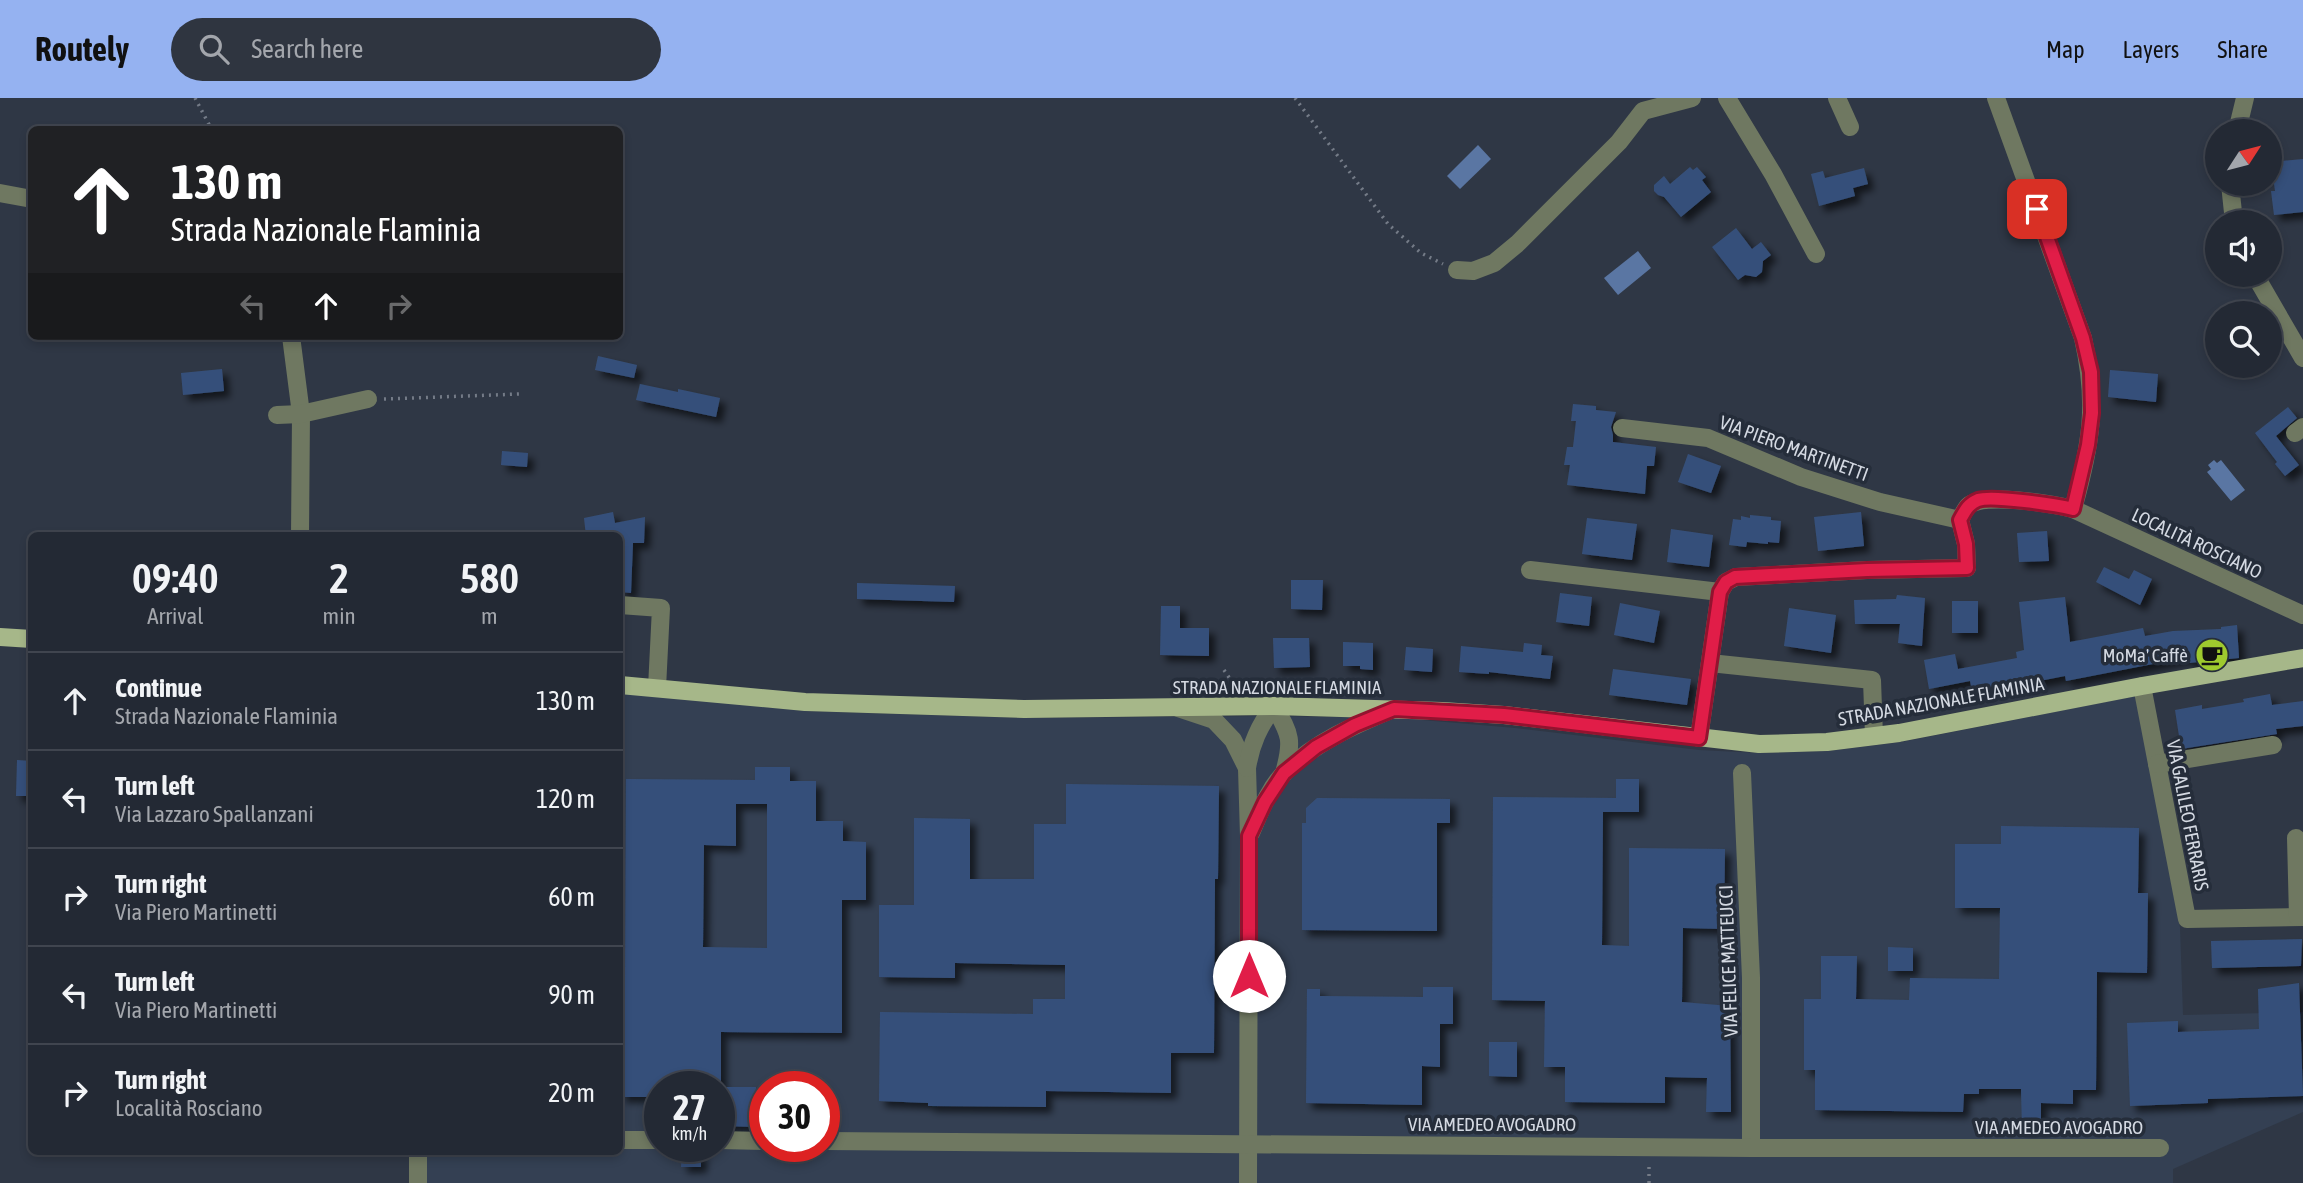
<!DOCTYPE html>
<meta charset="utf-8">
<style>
body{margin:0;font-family:"Asap Condensed",sans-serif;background:#2f3540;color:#f1f3f6;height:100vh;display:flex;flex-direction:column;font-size:26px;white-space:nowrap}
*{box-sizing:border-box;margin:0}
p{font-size:23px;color:#a3a6ac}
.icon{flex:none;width:38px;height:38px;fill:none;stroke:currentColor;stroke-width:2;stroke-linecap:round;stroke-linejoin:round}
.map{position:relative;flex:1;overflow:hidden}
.sheet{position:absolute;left:28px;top:434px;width:595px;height:623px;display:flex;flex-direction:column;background:#232934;border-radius:10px;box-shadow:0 4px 10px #0003,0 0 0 2px #40454f}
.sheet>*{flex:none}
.banner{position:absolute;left:28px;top:28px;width:595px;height:214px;border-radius:10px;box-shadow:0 4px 10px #0003,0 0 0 2px #40454f;background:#202124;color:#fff;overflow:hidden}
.needle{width:46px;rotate:54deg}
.buttons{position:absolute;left:2205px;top:21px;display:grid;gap:14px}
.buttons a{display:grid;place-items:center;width:77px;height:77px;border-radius:50%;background:#232934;box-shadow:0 4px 10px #0003,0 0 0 2px #40454f;font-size:35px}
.speed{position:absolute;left:644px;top:973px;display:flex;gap:14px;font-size:35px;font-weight:700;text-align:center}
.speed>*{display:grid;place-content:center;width:91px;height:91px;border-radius:50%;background:#232934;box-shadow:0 4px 10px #0003,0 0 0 2px #40454f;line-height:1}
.speed small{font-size:18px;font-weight:400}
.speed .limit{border:10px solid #d22;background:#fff;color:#111}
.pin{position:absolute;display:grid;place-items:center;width:60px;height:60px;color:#fff;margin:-30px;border-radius:14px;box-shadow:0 4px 10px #0006}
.me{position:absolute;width:77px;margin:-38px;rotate:0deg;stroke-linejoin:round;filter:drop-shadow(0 0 5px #0008)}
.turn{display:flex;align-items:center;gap:24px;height:147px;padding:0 28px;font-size:32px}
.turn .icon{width:91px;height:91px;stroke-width:2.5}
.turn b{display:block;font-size:49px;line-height:60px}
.lanes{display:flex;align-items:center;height:66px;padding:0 28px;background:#0003;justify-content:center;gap:35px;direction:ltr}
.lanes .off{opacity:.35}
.eta{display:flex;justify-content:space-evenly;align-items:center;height:119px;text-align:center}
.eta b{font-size:42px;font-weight:600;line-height:49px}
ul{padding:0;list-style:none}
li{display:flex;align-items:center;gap:21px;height:98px;padding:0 28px;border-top:2px solid #40454f}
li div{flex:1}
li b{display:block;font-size:26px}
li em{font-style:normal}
header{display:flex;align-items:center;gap:42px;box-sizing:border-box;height:98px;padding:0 35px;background:#95b2f1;color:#111}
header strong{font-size:33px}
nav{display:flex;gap:38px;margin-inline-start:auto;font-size:24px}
.search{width:490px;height:63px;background:#2f3540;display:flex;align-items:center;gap:18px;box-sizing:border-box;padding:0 24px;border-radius:38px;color:#a3a6ac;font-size:26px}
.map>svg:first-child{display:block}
</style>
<header>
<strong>Routely</strong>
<div class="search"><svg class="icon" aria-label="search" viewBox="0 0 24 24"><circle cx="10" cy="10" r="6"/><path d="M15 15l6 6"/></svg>Search here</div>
<nav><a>Map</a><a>Layers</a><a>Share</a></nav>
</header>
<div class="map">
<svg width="2303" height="1085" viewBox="0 0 2303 1085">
<defs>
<filter id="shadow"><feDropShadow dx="6" dy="6" stdDeviation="3.5" flood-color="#0009"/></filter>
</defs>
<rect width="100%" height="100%" fill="#2f3745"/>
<path fill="#344053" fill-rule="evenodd" d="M620,593L804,613L1024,620L1274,618L1399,620L1515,630L1699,652L1759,655L1828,653L1901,644L2136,598L2180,829L2183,917L2303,914V1014L2173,1071V1085H425L424,1054H620ZM660,989H719V1048H660ZM765,989H824V1048H765Z"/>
<g fill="#5a76a3">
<polygon points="1478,47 1491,61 1460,91 1447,78"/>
<polygon points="1638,153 1651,170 1618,197 1604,180"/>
<polygon points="2214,362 2217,365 2221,362 2245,392 2231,403 2207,374 2211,371 2208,367"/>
</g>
<g fill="#36507a" fill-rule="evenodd" filter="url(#shadow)">
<polygon points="2303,61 2303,114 2274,117 2271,93 2275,93 2271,64"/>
<polygon points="1690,69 1693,72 1697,69 1706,79 1702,82 1711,94 1681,119 1664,99 1658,97 1654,93 1654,87 1664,78 1670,86"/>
<polygon points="1864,70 1868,86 1853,90 1855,98 1819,108 1811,76 1823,73 1825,80"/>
<polygon points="1736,130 1752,151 1761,144 1771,157 1763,163 1762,174 1756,179 1745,177 1738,182 1712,149"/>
<polygon points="598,258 637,267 634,280 595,272"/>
<polygon points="222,271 224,293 183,297 181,275"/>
<polygon points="2110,272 2158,276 2156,304 2108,299"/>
<polygon points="640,286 678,294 678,291 720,300 716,319 636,302"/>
<polygon points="1573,306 1596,308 1596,312 1616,314 1611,329 1613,337 1613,344 1656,349 1654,368 1647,368 1645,396 1567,387 1570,367 1564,367 1567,349 1573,349 1576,323 1571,323"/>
<polygon points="2288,309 2297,320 2276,338 2299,367 2285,378 2275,366 2277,364 2255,335"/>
<polygon points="502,353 528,355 527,369 501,367"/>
<polygon points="1688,356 1721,368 1711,395 1678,384"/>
<polygon points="613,414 615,425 645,419 644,445 633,445 631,495 620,494 620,438 586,438 584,420"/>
<polygon points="1861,414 1864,448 1818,453 1814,419"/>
<polygon points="1750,417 1771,419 1771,422 1781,423 1779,445 1768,444 1768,446 1747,444 1746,449 1729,447 1733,421 1741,422 1741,418 1750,420"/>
<polygon points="1587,420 1637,426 1632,462 1582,456"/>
<polygon points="1671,431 1713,437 1709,469 1667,464"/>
<polygon points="2047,433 2049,463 2019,464 2017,435"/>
<polygon points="2104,469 2129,481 2134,472 2152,481 2140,507 2096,484"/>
<polygon points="1291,482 1323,482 1322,512 1291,511"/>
<polygon points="857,485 955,488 954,504 857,501"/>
<polygon points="1560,495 1592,499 1589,528 1556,524"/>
<polygon points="1897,497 1925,500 1922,548 1898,545 1900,526 1855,526 1854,502 1896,501"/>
<polygon points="2065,499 2070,544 2143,530 2145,538 2173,533 2221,531 2221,529 2237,527 2239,560 2189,565 2189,559 2066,583 2065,578 2014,588 2014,585 1972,593 1970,583 1929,591 1924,562 1955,556 1958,571 2017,560 2016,554 2024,552 2019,504"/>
<rect x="1952" y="503" width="26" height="32"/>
<polygon points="1620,505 1660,513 1654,545 1614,537"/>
<polygon points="1161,508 1180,508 1180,530 1209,530 1209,558 1160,557"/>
<polygon points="1789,510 1836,517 1831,555 1784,548"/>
<polygon points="1273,540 1309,540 1310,569 1274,570"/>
<polygon points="1343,544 1373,545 1373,572 1360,571 1360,568 1343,568"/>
<polygon points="1524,545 1542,547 1541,557 1553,558 1550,581 1489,574 1489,576 1459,574 1461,548 1523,554"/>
<polygon points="1406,549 1433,551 1432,574 1404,572"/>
<polygon points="1613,571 1691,581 1687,607 1609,597"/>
<polygon points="2270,596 2272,607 2303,603 2303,628 2276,631 2277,636 2181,651 2175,612 2202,607 2202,611 2244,604 2243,601"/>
<polygon points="17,662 32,663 32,698 16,698"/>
<path d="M755,669H790V683H816V723H843V743L866,744V802H842V935L721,934V989H660V999H620V884H625L626,681L755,682ZM736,706H767V850L703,849L704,747L736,748Z"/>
<polygon points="1616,681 1639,681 1639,714 1603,714 1602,847 1629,848 1629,750 1725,751 1724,831 1683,830 1682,904 1730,908 1731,1014 1706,1014 1707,980 1665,979 1665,1005 1565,1004 1565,969 1544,969 1545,903 1492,902 1493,699 1616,700"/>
<polygon points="1066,686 1219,688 1218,781 1215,781 1214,955 1171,955 1171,995 1046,993 1046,1009 928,1008 928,1005 879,1003 880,914 1033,916 1033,901 1065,901 1065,867 955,865 955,880 879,879 879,807 914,807 914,720 970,721 970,781 1034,781 1034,726 1066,726"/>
<polygon points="1317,700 1450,701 1450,725 1437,725 1437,833 1302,832 1302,725 1306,725 1306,710"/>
<polygon points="2001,728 2139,730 2138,795 2148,795 2147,875 2097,874 2096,992 2073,992 2073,1006 2041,1005 2041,1031 2022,1031 2021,991 1979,991 1979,996 1964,996 1963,1014 1815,1012 1815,972 1804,972 1804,901 1821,901 1821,858 1857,858 1856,901 1909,902 1910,880 1999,881 2000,810 1955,810 1955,746 2001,746"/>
<polygon points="2302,841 2301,868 2212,870 2211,843"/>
<polygon points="1888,849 1913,850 1913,873 1888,873"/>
<polygon points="2299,885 2303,998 2208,1001 2208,1005 2130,1008 2127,925 2178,923 2178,934 2259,931 2258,891"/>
<polygon points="1423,889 1453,889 1453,926 1440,926 1440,969 1422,968 1422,1007 1306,1005 1307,891 1320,891 1320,898 1423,899"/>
<polygon points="1489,944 1517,944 1517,979 1489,978"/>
<polygon points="721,989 756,989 756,994 765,994 765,1015 756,1015 756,1029 721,1028"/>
<polygon points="682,1055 701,1055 701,1069 681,1069"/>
</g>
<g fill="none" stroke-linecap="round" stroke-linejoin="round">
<g stroke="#747b87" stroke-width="3.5" stroke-dasharray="2 5" stroke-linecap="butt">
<polyline points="195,0 212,32"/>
<polyline points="1295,0 1388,126 1421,155 1443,166"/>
<polyline points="384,301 520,296"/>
<polyline points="1224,572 1237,591"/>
<polyline points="1649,1085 1649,1066"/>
</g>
<g stroke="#6f7861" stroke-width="18">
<polyline points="1727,0 1773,76 1816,156"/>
<polyline points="1837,0 1850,29"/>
<path d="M1996,0L2083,240C2098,306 2091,347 2073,411"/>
<polyline points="2237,33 2245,0"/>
<polyline points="2230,86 2234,124"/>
<polyline points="0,95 32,101"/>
<polyline points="1457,172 1473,173 1494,165 1517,146 1619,44 1643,13 1692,0"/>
<polyline points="2255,177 2303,260"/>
<polyline points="291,238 301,316 300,438"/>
<polyline points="277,317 301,316 368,301"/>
<polyline points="1622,330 1708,340 1801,379 1880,404 1960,422"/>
<polyline points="2295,335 2303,329"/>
<path d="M1960,422C1962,418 1965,411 1968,408C1983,394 2053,406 2073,411L2303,517"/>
<polyline points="1530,472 1720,494"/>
<polyline points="620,507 661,510 657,590"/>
<polyline points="1710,565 1872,582 1874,638"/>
<polyline points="2142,588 2187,821 2303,819"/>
<polyline points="1178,610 1214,622 1233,642 1247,670 1249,738 1248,1085"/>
<polyline points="1699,640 1720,494 1726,484 1736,479 1867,472 1967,470 1966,446 1960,422"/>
<polyline points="2157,666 2273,647"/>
<path d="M1247,670C1251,646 1259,628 1274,608C1291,637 1293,643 1284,675"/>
<polyline points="1742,675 1751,880 1751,1050"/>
<path d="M1251,735C1260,714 1269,690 1285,674C1315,644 1355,627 1393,611"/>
<polyline points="2296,740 2298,819"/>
<polyline points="620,1042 660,1042"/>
<polyline points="719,1042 765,1043"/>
<polyline points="824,1043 1751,1050 2160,1050"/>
<polyline points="418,1054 418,1085"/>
</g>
<g stroke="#a6b789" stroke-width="18">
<polyline points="0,539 32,541"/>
<polyline points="620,587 805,604 1024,611 1274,608 1442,613 1504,617 1759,646 1827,644 1899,635 2142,588 2303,560"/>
</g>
</g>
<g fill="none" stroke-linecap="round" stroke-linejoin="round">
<defs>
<path id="route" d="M1249,878V738L1265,704L1284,675L1316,649L1355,627L1394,611L1504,617L1699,640L1720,494L1726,484L1735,479L1867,472L1967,470L1966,446L1960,422C1965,413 1968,406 1978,402C1992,397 2057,407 2073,411L2088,347L2092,315L2091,274L2083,240L2037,111"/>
</defs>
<use href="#route" stroke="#92132f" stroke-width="18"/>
<use href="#route" stroke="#e11d48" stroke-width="12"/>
</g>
<defs>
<symbol id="cafe-disc" viewBox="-11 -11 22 22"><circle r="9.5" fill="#9eca2e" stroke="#252d3a"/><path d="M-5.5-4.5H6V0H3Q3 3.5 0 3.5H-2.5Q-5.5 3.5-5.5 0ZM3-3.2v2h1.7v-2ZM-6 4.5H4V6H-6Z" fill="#111"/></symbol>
</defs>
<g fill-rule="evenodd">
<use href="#cafe-disc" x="2193" y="538" width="38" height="38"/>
</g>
<g text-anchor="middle" stroke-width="7" stroke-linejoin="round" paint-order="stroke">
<g font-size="19" fill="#d4d9e2" stroke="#252d3a">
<text transform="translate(1794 350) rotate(20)" y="7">VIA PIERO MARTINETTI</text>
<text transform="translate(2197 445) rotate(25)" y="7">LOCALITÀ ROSCIANO</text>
<text x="1277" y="596">STRADA NAZIONALE FLAMINIA</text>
<text transform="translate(1941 603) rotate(-10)" y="7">STRADA NAZIONALE FLAMINIA</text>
<text transform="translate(2188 717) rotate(79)" y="7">VIA GALILEO FERRARIS</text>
<text transform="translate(1728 863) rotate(-92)" y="7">VIA FELICE MATTEUCCI</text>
<text x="1492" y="1033">VIA AMEDEO AVOGADRO</text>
<text x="2059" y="1036">VIA AMEDEO AVOGADRO</text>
</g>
<g font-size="19" fill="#d4d9e2" stroke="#252d3a" text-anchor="end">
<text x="2188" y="564">MoMa' Caffè</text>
</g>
</g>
</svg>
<div class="buttons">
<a><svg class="needle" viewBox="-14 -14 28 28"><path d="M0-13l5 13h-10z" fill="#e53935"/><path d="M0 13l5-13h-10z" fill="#a3a6ac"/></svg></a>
<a><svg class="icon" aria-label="sound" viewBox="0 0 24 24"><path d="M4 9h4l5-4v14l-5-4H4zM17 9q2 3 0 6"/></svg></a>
<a><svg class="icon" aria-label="search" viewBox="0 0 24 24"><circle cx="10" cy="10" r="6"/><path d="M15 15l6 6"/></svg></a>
</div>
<div class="speed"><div>27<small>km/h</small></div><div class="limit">30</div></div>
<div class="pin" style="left:2037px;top:111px;background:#d93025"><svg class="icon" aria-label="arrive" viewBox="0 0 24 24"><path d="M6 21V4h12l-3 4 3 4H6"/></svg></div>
<svg class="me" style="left:1249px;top:878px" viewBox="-20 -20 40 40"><circle r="19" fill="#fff"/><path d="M0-13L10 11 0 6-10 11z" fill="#e11d48"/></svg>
<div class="banner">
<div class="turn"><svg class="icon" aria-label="ahead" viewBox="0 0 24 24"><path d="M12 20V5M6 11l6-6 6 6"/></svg><div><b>130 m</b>Strada Nazionale Flaminia</div></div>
<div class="lanes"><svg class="icon off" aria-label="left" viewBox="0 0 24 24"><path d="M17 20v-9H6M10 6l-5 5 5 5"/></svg><svg class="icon" aria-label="ahead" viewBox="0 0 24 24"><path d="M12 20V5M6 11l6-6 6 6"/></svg><svg class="icon off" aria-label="right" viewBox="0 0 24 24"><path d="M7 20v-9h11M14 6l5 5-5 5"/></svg></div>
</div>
<section class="sheet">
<div class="eta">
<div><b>09:40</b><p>Arrival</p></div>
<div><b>2</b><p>min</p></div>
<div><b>580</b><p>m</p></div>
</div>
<ul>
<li><svg class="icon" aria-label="ahead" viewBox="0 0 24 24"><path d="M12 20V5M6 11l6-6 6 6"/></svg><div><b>Continue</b><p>Strada Nazionale Flaminia</p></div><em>130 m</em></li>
<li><svg class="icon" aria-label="left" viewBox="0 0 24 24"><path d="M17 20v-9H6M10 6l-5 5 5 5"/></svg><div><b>Turn left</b><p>Via Lazzaro Spallanzani</p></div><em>120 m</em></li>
<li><svg class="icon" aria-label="right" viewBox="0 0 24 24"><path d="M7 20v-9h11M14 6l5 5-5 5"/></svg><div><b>Turn right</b><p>Via Piero Martinetti</p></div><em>60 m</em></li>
<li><svg class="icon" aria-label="left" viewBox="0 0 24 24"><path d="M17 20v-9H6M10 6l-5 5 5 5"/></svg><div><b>Turn left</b><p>Via Piero Martinetti</p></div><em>90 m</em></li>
<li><svg class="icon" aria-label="right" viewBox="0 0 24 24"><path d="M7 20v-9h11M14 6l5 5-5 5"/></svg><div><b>Turn right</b><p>Località Rosciano</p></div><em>20 m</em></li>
</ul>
</section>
</div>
